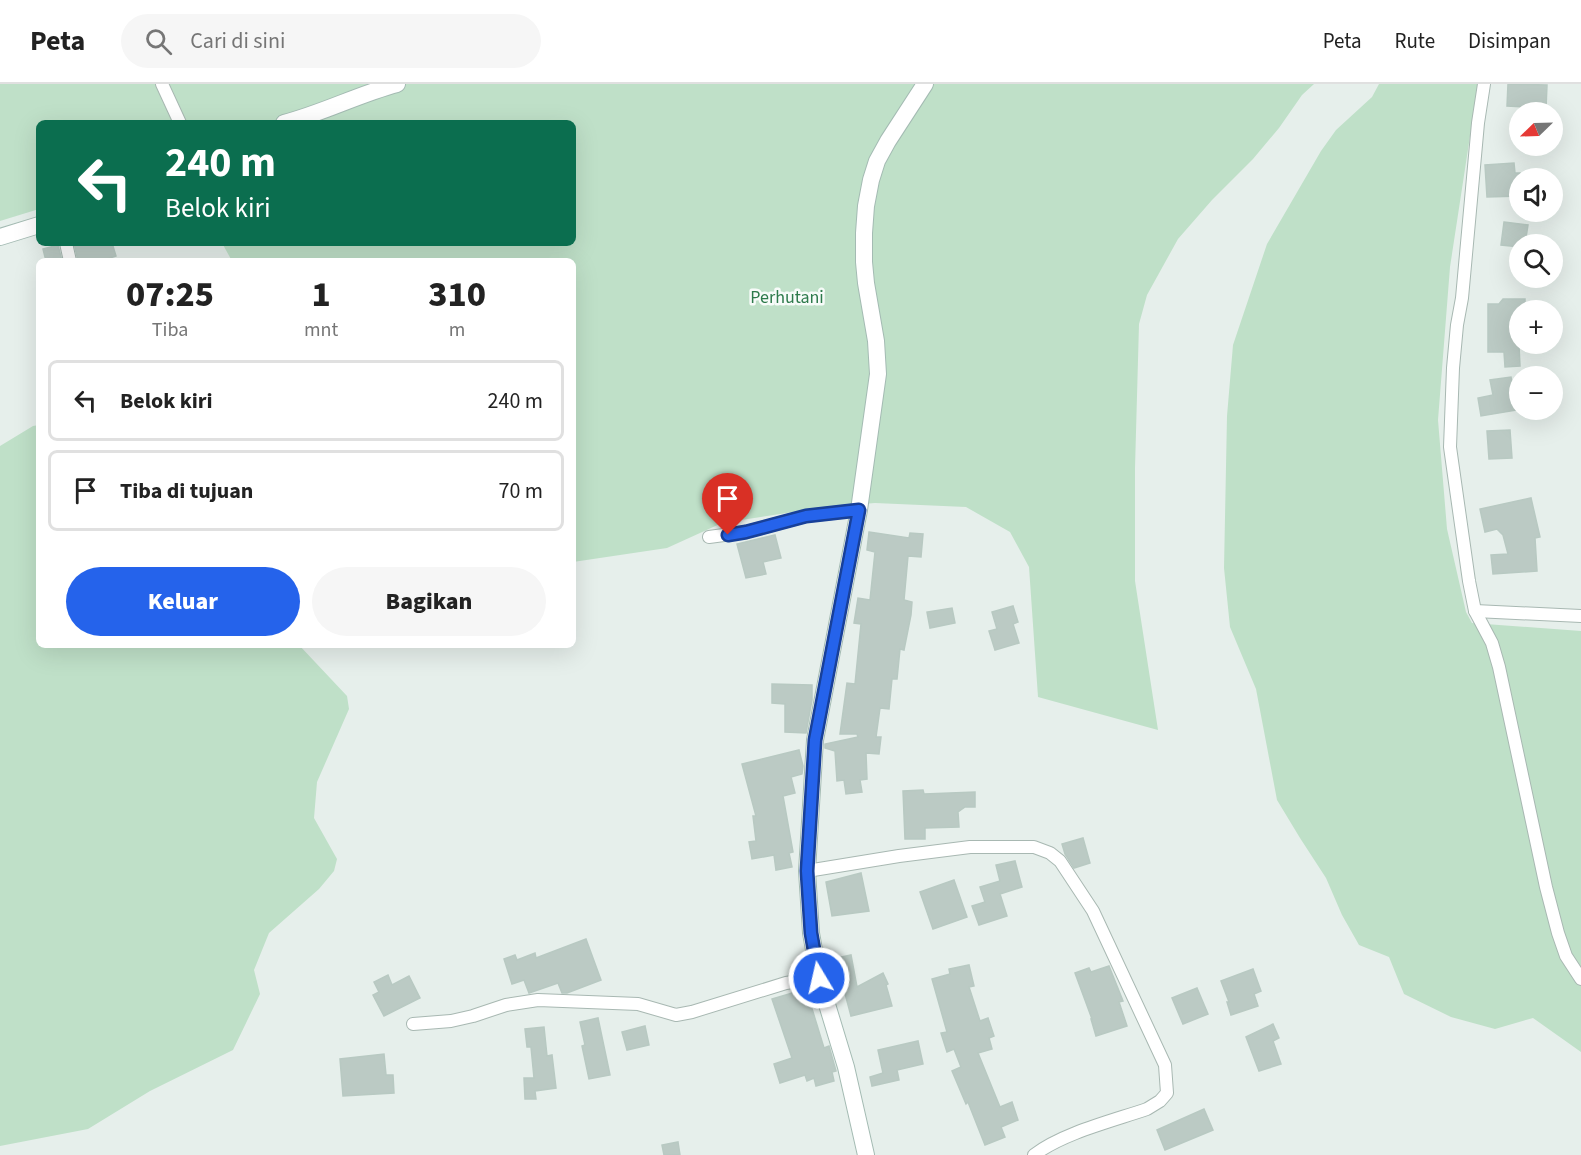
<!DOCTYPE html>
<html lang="id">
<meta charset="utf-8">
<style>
body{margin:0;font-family:"Source Sans 3",sans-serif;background:#f6f6f6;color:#222;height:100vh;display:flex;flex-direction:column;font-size:22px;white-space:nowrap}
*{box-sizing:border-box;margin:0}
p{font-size:20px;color:#767676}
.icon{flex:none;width:33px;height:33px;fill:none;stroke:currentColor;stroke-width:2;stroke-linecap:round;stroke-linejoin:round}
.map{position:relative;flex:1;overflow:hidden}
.sheet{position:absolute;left:36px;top:174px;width:540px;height:390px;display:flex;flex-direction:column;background:#fff;border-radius:9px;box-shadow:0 6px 24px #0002}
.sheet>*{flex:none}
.banner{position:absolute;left:36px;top:36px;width:540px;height:126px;border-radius:9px;box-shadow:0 6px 24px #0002;background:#0b6e4f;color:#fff;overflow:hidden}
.needle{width:39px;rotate:247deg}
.buttons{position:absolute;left:1509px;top:18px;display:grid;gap:12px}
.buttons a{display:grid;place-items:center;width:54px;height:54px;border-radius:50%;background:#fff;box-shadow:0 6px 24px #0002;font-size:30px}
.pin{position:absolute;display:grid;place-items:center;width:51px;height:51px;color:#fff;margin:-62px -26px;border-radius:50% 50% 50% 0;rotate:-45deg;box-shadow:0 0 6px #0007}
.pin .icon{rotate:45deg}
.me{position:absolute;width:66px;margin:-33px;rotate:351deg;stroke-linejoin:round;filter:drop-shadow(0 0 4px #0008)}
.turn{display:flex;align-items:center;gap:21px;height:126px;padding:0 30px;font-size:27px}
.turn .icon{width:78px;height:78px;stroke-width:2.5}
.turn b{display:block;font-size:42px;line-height:51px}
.eta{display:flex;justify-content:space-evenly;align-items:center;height:102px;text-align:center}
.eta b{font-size:36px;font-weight:800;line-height:42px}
.cta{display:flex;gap:12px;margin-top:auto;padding:12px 30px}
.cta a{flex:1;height:69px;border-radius:36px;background:#2563eb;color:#fff;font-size:24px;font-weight:800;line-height:69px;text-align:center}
.cta a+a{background:#f6f6f6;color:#222}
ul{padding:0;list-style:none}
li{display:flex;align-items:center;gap:18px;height:81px;margin:0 12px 9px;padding:0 18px;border:3px solid #e0e0e0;border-radius:9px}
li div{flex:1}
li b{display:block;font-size:22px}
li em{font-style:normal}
header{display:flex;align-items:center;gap:36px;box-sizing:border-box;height:84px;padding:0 30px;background:#fff;border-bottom:2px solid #e0e0e0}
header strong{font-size:28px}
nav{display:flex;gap:33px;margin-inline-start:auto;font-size:21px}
.search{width:420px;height:54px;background:#f6f6f6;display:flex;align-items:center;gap:15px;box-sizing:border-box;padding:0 21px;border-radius:33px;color:#767676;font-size:22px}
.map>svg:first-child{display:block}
</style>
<header>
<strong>Peta</strong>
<div class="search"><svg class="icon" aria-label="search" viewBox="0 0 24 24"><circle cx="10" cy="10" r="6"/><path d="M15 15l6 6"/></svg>Cari di sini</div>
<nav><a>Peta</a><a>Rute</a><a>Disimpan</a></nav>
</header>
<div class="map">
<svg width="1581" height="1071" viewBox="0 0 1581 1071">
<rect width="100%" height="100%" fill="#e6efeb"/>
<g fill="#bfe0c8">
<polygon points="0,0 1314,0 1302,11 1279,44 1253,75 1212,116 1178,155 1147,211 1139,240 1135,384 1135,497 1158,646 1038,613 1029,483 1010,448 966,423 875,419 826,423 722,439 667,464 573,478 573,177 232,177 222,159 573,159 573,39 39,39 39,125 0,137"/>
<polygon points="1379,0 1478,0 1450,183 1438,336 1447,445 1466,528 1472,539 1581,547 1581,968 1533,934 1495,945 1451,933 1404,910 1389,873 1359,861 1342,831 1326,794 1300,754 1277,716 1256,605 1230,543 1224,484 1227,332 1233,261 1267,160 1321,67 1336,46 1372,13"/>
<polygon points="39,341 39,561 299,561 347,612 349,625 317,698 314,734 337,775 334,787 319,805 269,849 254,886 260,910 233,966 150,1007 88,1045 0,1062 0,362 33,342"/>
</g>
<g fill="#bbcac4" stroke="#b8c9c2" stroke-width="1.5">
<polygon points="1508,0 1547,1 1546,24 1507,22"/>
<polygon points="1514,79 1515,89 1520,89 1520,112 1487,113 1485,81"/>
<polygon points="1504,138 1528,141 1525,160 1520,160 1520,163 1501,161"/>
<polygon points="74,159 112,159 116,172 101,177 78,177"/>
<polygon points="58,161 62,177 46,177 43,165"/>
<polygon points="1503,215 1525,215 1525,226 1520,226 1520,241 1518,241 1520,282 1505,283 1504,268 1488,268 1488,220 1499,220"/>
<polygon points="1511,293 1517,326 1481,332 1478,314 1493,311 1490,296"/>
<polygon points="1510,346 1512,374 1489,375 1487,347"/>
<polygon points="1531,414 1540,453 1535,454 1537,487 1493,490 1491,471 1508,470 1503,451 1497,445 1485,448 1480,425"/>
<polygon points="869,448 909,454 910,449 923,450 921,473 908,472 904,516 912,518 911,531 904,566 900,565 897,595 892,595 889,625 880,624 876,653 881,653 879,670 866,669 867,695 860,696 862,708 846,710 844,696 837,697 835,667 825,664 825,660 858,653 857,650 840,650 847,599 855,600 861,540 854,539 858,514 870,516 875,468 867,466"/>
<polygon points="775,451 781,474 763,478 766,490 746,494 737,460"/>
<polygon points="1013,522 1018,538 1013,540 1019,559 995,566 989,547 997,545 992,528"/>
<polygon points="952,524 955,539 930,544 927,528"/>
<polygon points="772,600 812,601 812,616 806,649 785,648 785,620 772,619"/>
<polygon points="799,666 803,682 802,690 791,693 795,709 783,712 793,768 789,769 792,783 776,786 774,771 752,775 749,758 756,757 753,732 756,732 742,680"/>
<polygon points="923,706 924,710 975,708 975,723 965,723 958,728 959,743 925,744 925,755 905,755 903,707"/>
<polygon points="1083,754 1090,779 1074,784 1065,770 1062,760"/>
<polygon points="1015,777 1022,803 1000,810 1007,832 979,841 972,822 985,818 980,803 1000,797 996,781"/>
<polygon points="861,789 869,827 832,832 826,798"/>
<polygon points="954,796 967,833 933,845 920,808"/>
<polygon points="586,855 601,896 567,909 562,909 558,899 529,909 524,896 512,900 504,875 515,871 517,876 535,869 536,874"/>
<polygon points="851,871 857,903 883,889 888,900 886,901 892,922 851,932 843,902 837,903 832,875"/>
<polygon points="969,881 974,902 969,903 980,937 988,934 994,952 989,954 992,965 978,969 1000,1023 1012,1018 1018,1036 1001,1043 1005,1053 985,1061 968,1018 966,1020 952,987 961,983 954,965 947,968 941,949 947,948 932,895 950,890 949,885"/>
<polygon points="1109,882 1123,917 1119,918 1127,942 1096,952 1091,935 1092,935 1075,889 1089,884 1091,888"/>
<polygon points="1253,885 1261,907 1254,910 1258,922 1231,931 1227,918 1229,918 1221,897"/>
<polygon points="388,891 392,901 409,892 420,914 384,932 373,911 379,908 374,898"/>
<polygon points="1197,904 1208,930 1183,940 1172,914"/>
<polygon points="806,905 824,964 829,962 836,987 832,988 834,997 816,1002 814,994 807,997 805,991 780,999 774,980 792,974 772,915"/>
<polygon points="598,934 610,991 589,995 582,962 585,961 580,938"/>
<polygon points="1273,940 1279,954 1273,957 1281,980 1259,987 1246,953"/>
<polygon points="645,942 649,961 627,966 622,948"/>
<polygon points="544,943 547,972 552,971 556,1004 535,1007 536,1015 525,1015 524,994 534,994 531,963 527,963 525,945"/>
<polygon points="918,957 923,980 897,986 899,996 872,1002 870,993 883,989 878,966"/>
<polygon points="384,970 386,991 393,991 394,1009 343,1012 340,975"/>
<polygon points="1204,1025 1213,1046 1165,1066 1157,1046"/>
<polygon points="678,1058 680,1071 664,1071 662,1061"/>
</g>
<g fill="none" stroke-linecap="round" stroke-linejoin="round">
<defs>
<g id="street">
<polyline points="162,0 180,39"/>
<polyline points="1484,0 1478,39 1462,214 1457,241 1453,284 1450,363 1469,497 1475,527 1492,559 1499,583 1546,803 1558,849 1566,872 1581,895"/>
<polyline points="66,159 70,177"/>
<polyline points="709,453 746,448 806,432 859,426"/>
<polyline points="1475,527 1581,532"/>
<path d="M807,787L899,772L970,763H1034L1050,769L1060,777L1093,827L1165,981L1167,1009L1160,1017L1147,1025C1112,1037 1063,1049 1034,1071"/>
<polyline points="413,940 451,937 473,932 506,921 538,916 638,920 676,931 692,928 786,899 819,894"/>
</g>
<g id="secondary">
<path d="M284,39C323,29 359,10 397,0"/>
<polyline points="0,153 39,141"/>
<polyline points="866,1071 846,983 819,894 811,849 807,787 815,656 859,426 878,290 876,257 866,199 864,178 864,149 866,122 871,96 877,77 888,57 925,0"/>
</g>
</defs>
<use href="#street" stroke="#a8b8b2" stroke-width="14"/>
<use href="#secondary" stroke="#a4bbb3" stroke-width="18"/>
<use href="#street" stroke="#fff" stroke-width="12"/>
<use href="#secondary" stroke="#fff" stroke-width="16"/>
</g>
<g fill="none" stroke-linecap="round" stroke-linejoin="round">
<defs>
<polyline id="route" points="728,451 746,448 806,432 859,426 815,656 807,787 811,849 819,894"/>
</defs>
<use href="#route" stroke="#184099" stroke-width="15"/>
<use href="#route" stroke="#2563eb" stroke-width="10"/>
</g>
<g text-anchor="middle" stroke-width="5" stroke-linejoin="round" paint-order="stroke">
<g font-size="18" fill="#2d7a4b" stroke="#f7fbf9">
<text x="787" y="219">Perhutani</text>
</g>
</g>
</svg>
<div class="buttons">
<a><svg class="needle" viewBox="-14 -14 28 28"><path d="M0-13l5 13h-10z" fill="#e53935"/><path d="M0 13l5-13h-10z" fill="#767676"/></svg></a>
<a><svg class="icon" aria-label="sound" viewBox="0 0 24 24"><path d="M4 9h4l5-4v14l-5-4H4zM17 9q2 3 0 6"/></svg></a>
<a><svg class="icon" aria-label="search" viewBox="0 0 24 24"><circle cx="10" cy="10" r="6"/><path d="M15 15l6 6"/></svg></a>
<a>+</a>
<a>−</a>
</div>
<div class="pin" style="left:728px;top:451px;background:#d93025"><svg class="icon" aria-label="arrive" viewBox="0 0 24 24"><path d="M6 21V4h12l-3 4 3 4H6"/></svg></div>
<svg class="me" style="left:819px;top:894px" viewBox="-20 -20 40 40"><circle r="17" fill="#2563eb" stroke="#fff" stroke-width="3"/><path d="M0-11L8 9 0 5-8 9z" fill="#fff"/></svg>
<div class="banner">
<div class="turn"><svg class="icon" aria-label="left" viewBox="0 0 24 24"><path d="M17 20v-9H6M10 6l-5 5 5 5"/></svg><div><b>240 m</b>Belok kiri</div></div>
</div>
<section class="sheet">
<div class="eta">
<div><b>07:25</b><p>Tiba</p></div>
<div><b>1</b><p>mnt</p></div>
<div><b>310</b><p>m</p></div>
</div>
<ul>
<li><svg class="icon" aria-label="left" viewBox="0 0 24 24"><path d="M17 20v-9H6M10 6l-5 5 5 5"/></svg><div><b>Belok kiri</b></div><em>240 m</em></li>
<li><svg class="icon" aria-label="arrive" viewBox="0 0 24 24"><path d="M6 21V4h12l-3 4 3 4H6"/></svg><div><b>Tiba di tujuan</b></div><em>70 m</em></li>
</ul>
<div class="cta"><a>Keluar</a><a>Bagikan</a></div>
</section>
</div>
